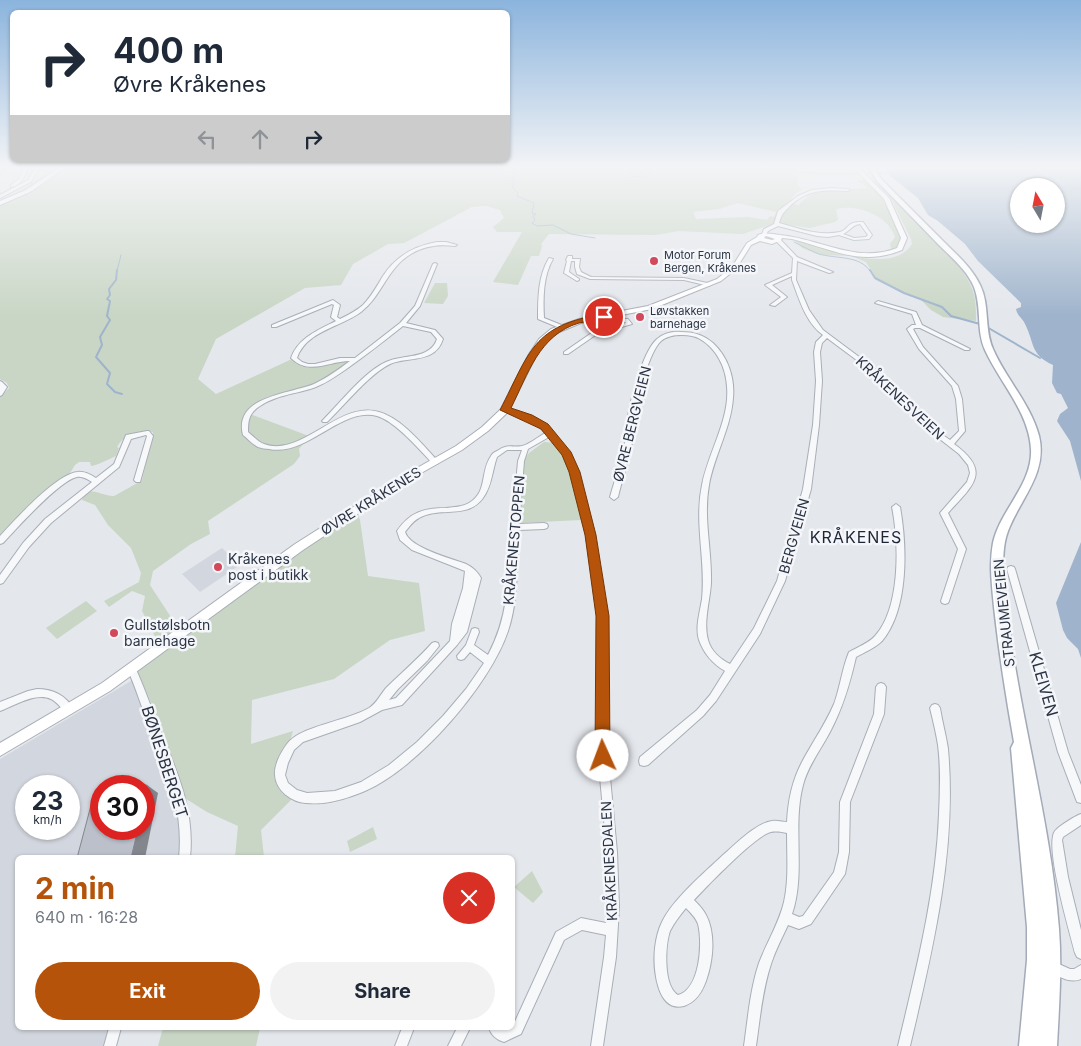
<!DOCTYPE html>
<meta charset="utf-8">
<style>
body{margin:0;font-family:Inter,sans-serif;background:#f2f2f3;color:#1f2937;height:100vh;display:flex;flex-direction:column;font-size:19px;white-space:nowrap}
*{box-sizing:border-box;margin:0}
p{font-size:16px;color:#747a83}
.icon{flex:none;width:28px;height:28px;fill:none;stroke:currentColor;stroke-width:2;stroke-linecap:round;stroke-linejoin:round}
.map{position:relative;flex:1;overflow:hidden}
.side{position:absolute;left:15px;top:855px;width:500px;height:175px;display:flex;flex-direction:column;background:#fff;border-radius:8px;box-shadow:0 1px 4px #0004}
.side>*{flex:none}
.guide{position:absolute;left:10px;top:10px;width:500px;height:152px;border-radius:8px;box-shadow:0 1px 4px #0004;background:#fff;color:#1f2937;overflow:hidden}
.needle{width:32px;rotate:350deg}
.tools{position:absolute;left:1010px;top:178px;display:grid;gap:10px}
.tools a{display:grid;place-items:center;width:55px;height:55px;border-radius:50%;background:#fff;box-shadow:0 1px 4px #0004;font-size:25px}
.speed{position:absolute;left:15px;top:775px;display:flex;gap:10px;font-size:25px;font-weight:700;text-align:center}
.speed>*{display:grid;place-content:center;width:65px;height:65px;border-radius:50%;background:#fff;box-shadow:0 1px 4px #0004;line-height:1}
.speed small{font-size:12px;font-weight:400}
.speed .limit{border:8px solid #d22;background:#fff;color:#111}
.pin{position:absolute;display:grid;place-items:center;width:42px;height:42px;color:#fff;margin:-21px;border:2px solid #fff;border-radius:50%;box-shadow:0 1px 5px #0007}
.me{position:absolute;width:55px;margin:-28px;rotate:358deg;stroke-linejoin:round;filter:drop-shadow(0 0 4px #0008)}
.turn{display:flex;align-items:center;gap:18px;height:105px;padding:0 20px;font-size:22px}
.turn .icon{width:65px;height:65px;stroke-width:2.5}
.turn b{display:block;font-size:35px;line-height:42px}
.lanes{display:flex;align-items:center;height:48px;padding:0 20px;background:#0003;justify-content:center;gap:25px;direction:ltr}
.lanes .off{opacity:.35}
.round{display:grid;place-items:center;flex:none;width:52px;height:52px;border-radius:26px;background:#f2f2f3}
.overview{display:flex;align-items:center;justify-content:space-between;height:85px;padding:0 20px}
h1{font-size:30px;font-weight:700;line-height:38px;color:#b45309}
.primary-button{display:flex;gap:10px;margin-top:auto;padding:10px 20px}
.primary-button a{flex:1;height:58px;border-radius:30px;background:#b45309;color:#fff;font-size:20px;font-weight:700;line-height:58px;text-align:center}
.primary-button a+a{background:#f2f2f3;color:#1f2937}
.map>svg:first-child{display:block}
</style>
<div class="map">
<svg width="1081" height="1046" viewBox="0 0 1081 1046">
<rect width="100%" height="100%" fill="#e4e7ec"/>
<g fill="#d2d6de" fill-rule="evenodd">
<polygon points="222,548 240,565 200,592 182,574"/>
<path d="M136,678L179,796L184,857L18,858V1028H116L110,1046H0V759ZM26,786H69V829H26ZM101,786H144V829H101Z"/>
</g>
<g fill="#c9d6c5" fill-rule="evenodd">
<path d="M49,168H803L797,174L798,185L802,190L796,193L788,203L799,205C813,185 845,191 867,188L857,180H866L882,197L901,239L897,247L891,249L890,244L895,237C888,215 857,204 836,209L838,220L835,222L810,228L775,223L743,234L679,231L655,235L549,234L541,244L542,246L539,256H531L518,285L493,282L522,232H497L493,227L504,218L500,210L486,206L472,207L404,243L388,244L353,264L341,285L305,288L216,339L198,379L216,394L292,359L312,365L355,360L312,386L267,397L247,413L309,436L299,449L300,456L294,464L208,521L210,534L191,544L153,571L150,585L178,628L158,642L142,611L145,596L132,591L109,607L104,601L139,582L141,573L131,548L108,525L95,505L82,500C89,483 102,497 114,496C116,495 138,483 142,480L153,432C140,429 123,435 117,447L119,448L116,456C109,459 98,465 91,466L90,462H79L75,465L68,476L0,538V397L9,388L7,383L0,379V199C20,192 35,183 49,168ZM738,203L776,212L774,217L770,216L767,220L748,217L696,219L693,212L719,209Z"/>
<path d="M877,184L887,191C909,215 960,259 971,286C976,297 976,309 976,321L943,317L931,310L921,300L878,281L866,262L851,256L820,255L802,248L795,241C803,240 813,246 821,248C845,255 896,271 912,244L911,239L890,197Z"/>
<polygon points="435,283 447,283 448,296 443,304 424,303"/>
<path d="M544,442L555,443C571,465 575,493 581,520L519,523L523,461L529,453Z"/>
<polygon points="356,510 360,520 368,576 419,583 425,631 390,640 334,679 252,700 251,744 293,731 278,778 291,800 261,830 264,857 235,857 238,826 207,812 183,797 163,731 137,670"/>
<polygon points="86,601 97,611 57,639 46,628"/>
<polygon points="373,827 377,839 350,852 347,841"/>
<polygon points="532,871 543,892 533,903 514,887"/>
<polygon points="163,1028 260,1028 256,1046 158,1046"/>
</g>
<g fill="#9fb4cc" fill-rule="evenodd">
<path d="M885,168H1081V481L1070,441L1057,421L1060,414L1068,408L1061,394L1057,393L1052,383L1053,365C1029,354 1035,342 1024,322C1021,317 1017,315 1016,309L1021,307V303L978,261L965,244L938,221L928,215L918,198L890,176ZM1019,186H1056V224H1019Z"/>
<polygon points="1081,542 1081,658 1078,649 1067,638 1063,630 1056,603"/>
</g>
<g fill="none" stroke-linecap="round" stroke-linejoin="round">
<g stroke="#9fb4cc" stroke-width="1">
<polyline points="517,168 512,176 514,178 512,187 518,193 517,196 534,203 532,213 536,214 533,216 535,220 532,223 537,226 553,225 571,234 595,238"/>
<polyline points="633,168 630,176 646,177 655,168"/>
<polyline points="780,168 796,171"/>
<polyline points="800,172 818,174 887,173"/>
<polyline points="638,175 646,168"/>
<path d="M794,242C802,246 811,251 819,254C836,259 860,255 870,271"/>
<polyline points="117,271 121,255"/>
</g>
<g stroke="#9fb4cc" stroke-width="2">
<polyline points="117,270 116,280 109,289 110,295 107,299 110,301 107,316 110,320 100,337 102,345 96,357 110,373 107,384 115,392 122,394"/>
<polyline points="870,270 875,278 904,293 942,307 951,316 980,324"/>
<polyline points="985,326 1040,358"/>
</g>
<defs>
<g id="minor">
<polygon points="1,168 5,168 0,175"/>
<path d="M24,168H28C24,178 21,185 11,187V185L20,178Z"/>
<polygon points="35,168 39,168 31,182 0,198 0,195 28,180"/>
<path d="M831,188L848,189L850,190L848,191C826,190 809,189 792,204C784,212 782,213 779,223C800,229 819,236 840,232C846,231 848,224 853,223C856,222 858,222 861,222H863L872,235L869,239L854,240L839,235L828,237L817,236L778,226L768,231L766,235L762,234L764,229L774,224L778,211L798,196L812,190ZM860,224L868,235L866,237L854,238L843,234C850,231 852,225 860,224Z"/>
<path d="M776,239H780L797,257L833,272L829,273L797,261L796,280L809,310L823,330L878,371L927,424L950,440L959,431L956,399L952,386L919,349L907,329L912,325H916L912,314L875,303L878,301L916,312L922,325L970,349L969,350H965L920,328H915L913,329L923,347L958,386L962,399L965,431L954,444C993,472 972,486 948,513L966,549L949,601L948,603L945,604L942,603L941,601L958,549L940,513L967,482L970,473L968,465L959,454L923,426L874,373L827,338L822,343L820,352L822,381L819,425L811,489L785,581L760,634L716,701L703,716L648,765L644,766L640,765L639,761L640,757L697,710L710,695L725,671C713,664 704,654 699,640C695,627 700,612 702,599C706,561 694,523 702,485C708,453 730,419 727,387C726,368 717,349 700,339C695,336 689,335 682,335C674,335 667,336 661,341C649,352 637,399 635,416C634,424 634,433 632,442C629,461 622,479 618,497L614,500L610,497C615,479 622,461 625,442C627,434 627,425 628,416C631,398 643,351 657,339C664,333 673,331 682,332C693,332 704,335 713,343C728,357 735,378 733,398C731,428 714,456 709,485C703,518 712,550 711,583C710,601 703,622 708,640C711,651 720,659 730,664L754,628L777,581L803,489L813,425L816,381L814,352L816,342L823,335C806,323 799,299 792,280V276L772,285L787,297L775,306L770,305L781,297L765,285L792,273L793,258L776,241Z"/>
<path d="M437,242H446L457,245L455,246C439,244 424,246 411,254C387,268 382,296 361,312C341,327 306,331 297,358L302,362L308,364H315L340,358H355L400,323L415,306L433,264L435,263L437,264L420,306L406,323L435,330L443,339C435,364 409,356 390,364C368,375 345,405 327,422H323L322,421L323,420C341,402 364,372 386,362C403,354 430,360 437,339L431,332L403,326C384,341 365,356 345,370C336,376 328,382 318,386C300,394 277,394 260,406C249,413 248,420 248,432C253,436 258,442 264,444C302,458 339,400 379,412C401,418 422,444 437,460L438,462L437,464H433C420,450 395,421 377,416C342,406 307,457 269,449C266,449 261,448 258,447C252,444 247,438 243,435C233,396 290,394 314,384C327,378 339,369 350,361C329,361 309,376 291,358C298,338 318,330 336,321L331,317L334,305L332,304L276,327H272V325L333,300L340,305L337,317L340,319C348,315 356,311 363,305C371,297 377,286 383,276C396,256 414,246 437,242Z"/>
<polygon points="568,256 572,256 572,259 580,259 579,267 581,272 591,277 684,278 712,284 709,286 684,280 590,279 577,274 575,267 575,261 571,261 569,272 579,279 579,280 577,281 564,273 567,261 566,260"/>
<path d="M549,258L553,259C543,276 543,298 544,318L564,326V328L562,329L538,319C538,298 538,276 549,258Z"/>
<polygon points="603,314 610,319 628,319 632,324 597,334 568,354 564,354 564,352 593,332 626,323 625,322 607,322 600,316"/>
<polygon points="0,381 2,382 7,387 2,395 0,396"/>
<path d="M505,408L531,416L546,425L569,452L577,472L594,535L606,616L607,745L617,852L619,908L616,957L603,1046H591L604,957L606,935L582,930L564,940L521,1034L504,1042C497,1040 491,1035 489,1028H504L505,1029L512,1028L556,932L581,918L606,923L607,908V852L597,745L598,616L586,535L571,472L564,455L549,437L528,449L524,461L519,524L544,523L547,524L548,526L547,528L544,529L519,530C516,563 519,599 508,631C490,685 418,768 365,791C346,799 327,805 306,803C292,802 276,791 275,775C274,765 281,752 287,744C300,726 347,721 369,708C377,703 380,695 386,688C401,673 418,659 432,643L435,642L438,643L439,646L427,661L398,689L389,700L396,698L450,641L452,624L463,588L465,571L412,550L400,540L397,531C410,512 424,508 446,508C454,507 462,507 469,503C488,492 480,471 491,456C492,454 494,452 497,451C509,443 510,448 522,446C530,444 538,437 545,433C534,420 519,416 503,411V409ZM507,450H522L518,461L506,599C503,619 498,636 488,655L474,645L479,632L478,629L475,628L472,629L466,645L457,656L458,659L461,660L464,659L470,652L484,663L466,689L443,716L417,742L389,765L361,782L335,791L307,793L297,790L288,783L285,775L288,763L294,750L303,742L360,722L382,710L402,705L457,645L467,632L481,578C477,571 472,567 466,564C450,558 410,548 405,532C409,527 413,521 419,518C440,506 467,520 483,498C492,486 492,471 497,457Z"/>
<path d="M147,431H149L153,436L140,482H136L134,480L147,436L146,435L131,439L119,467L51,523L29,547L3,583L0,584V575L23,543L45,519L92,482C87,479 82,476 77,477C60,480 16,529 3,543L0,544V536C15,520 57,473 78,472C84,471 91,475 96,478L114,464L126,435Z"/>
<path d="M896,504L900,507C907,546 909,609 882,641C875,648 865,652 856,657C850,683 843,707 831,730C822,748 808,765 803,785C792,827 806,873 792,914L799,917L803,916L834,872L839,852L840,802L874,714L876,687L878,684L881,683L884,684L886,687L884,714L850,802L849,852L845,874L811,924L799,929L788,925C782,938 775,951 771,964C762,991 760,1019 756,1046H744C748,1018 750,990 759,963C767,942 779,923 784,902C789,880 787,856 787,833C782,832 776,831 771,832C756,835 706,887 694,900C698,904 703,909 706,915C716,934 713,961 706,981C702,992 696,1002 684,1006C656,1013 653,966 655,948C656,939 658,930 662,922C673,899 704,873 723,855C735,845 756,823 772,821C777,820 783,822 787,822C788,801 792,781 802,762C812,743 825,725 834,704C840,688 842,669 849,652C858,647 869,643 875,636C901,607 899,542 892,507ZM686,908C691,913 696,918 698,924C703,943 700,989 678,995C663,986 665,946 670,931C674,923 680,915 686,908Z"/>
<polygon points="1011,566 1014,567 1015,569 1068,752 1081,785 1081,803 1077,802 1058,752 1007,569 1008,567"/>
<path d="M131,664L134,665C144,686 151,708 160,729C177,772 195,810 190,858H179C184,810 167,772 150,729C142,708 136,688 127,668L128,665Z"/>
<path d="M37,689C53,689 66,695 74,710L72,713L69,714C62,711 58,702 51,699C35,692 14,706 0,711V702L28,691Z"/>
<path d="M935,704L938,705L940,708C942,721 946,735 948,749C957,850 933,949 910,1046H898C916,970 936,893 939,814C940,791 941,768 938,745C936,733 933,720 930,708L932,705Z"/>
<path d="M1081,814V825L1063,837L1062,840L1068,877L1081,930V959L1077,957L1075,953C1070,933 1044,845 1055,831C1059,826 1075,816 1081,814Z"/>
<path d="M1052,961L1070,969H1074L1081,965V979C1070,984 1058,976 1048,971L1046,967L1048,963Z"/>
<polygon points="109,1028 121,1028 116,1046 104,1046"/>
<polygon points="402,1028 414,1028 407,1046 395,1046"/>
<polygon points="457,1028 470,1028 461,1046 448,1046"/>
</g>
<g id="secondary">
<polygon points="59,168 65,168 30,192 0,205 0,201 26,190"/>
<path d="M854,168H859L889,198L907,238L902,250C861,267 832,249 792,239L782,238L781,240L772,244L760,241L751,245L736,269L721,281L652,309L581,323L557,333L545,343L537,354L508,412L488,431L462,450L407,481L303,550L110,691L0,756V743L102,683L295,544L401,477L456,446L482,427L501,409L529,354L539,339L551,329L579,319L648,306L717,279L732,267L747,243L757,237L758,235C766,232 772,234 780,235C821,239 857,264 897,248L901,238L884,199ZM766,236L775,239L772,240L764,238Z"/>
</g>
<path id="primary" d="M869,168H875L881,179C902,200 923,221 944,242C957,255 972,268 980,285C990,305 984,329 993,349C1006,379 1030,403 1039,436C1048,473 1020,499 1008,531C1002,547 1003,565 1004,582C1014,699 1050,812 1059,929C1062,968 1059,1007 1057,1046H1019L1027,960V927L1011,748L1014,742C1006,697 999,653 994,607C992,586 989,564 993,543C1000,510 1033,484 1031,449C1029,412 1000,383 985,350C976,330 982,308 974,287C967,270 951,257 938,244C918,223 897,202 877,181Z"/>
</defs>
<use href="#minor" stroke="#a9aeb7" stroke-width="2"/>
<use href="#secondary" stroke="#a9aeb7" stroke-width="2"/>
<use href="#primary" stroke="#a3abb8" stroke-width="3"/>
<use href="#minor" fill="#f7f8fa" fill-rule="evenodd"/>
<use href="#secondary" fill="#fff" fill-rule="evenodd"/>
<use href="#primary" fill="#fff" fill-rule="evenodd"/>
</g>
<polygon fill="#83868d" points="147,785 158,793 145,858 131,858 138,829 144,829 144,801"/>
<g fill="#bbc0ca" stroke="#83868d">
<polygon points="147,785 144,801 144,786 139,786"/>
<polygon points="101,793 101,829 138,829 131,858 77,858 94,794"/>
</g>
<linearGradient id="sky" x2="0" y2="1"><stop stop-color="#8bb4dd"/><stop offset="0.53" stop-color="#f3f4f6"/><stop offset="1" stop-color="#f3f4f6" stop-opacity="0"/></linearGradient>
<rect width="1081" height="315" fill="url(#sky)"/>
<path fill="#b45309" stroke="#753606" d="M604,314L606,315V319C598,321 588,321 579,323C539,335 528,374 511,408L532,415L548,424L571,452L580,472L596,535L609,616L610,756L608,761L603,764L597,761L595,756L596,616L585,535L569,472L562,455L541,429L500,410C530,352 532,325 604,314Z"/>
<g fill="#d1495b" stroke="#f4f6f9" stroke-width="2">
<circle cx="654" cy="261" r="5"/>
<circle cx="640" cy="317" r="5"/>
<circle cx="218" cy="567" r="5"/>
<circle cx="114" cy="633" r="5"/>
</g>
<g text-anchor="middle" stroke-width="5" stroke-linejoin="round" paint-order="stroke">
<g font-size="11" fill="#2b3445" stroke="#f4f6f9" text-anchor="start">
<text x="664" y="259">Motor Forum<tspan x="664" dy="13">Bergen, Kråkenes</tspan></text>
<text x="650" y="315">Løvstakken<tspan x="650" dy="13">barnehage</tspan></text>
</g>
<g font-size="14" fill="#2b3445" stroke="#f4f6f9">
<text transform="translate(900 398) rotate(43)" y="5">KRÅKENESVEIEN</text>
<text transform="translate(632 424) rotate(-76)" y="5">ØVRE BERGVEIEN</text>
<text transform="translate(371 501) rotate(-32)" y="5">ØVRE KRÅKENES</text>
<text transform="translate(794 536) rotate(-74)" y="5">BERGVEIEN</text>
<text transform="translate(514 540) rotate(-85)" y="5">KRÅKENESTOPPEN</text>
<text transform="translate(1004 613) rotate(-96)" y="5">STRAUMEVEIEN</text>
<text transform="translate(609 861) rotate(-93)" y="5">KRÅKENESDALEN</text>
</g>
<g font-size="14" fill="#2b3445" stroke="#f4f6f9" text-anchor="start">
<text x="228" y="564">Kråkenes<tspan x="228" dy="16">post i butikk</tspan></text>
<text x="124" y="630">Gullstølsbotn<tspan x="124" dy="16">barnehage</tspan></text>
</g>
<g font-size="16" letter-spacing="1" fill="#1d2536" stroke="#f4f6f9">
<text x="856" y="543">KRÅKENES</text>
</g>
<g font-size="16" fill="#2b3445" stroke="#f4f6f9">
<text transform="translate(1044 684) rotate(74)" y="6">KLEIVEN</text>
<text transform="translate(165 762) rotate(72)" y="6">BØNESBERGET</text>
</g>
</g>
</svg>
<div class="tools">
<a><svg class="needle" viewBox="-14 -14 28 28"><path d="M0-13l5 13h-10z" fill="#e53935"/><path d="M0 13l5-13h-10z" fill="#747a83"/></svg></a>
</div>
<div class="speed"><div>23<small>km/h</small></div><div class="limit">30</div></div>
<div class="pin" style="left:604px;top:317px;background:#d93025"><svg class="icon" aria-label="arrive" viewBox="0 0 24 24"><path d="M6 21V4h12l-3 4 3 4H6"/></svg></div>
<svg class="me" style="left:603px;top:756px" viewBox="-20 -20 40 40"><circle r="19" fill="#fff"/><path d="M0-13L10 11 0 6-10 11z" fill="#b45309"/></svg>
<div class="guide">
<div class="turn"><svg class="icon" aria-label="right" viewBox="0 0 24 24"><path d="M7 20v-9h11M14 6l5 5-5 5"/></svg><div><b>400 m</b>Øvre Kråkenes</div></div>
<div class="lanes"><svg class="icon off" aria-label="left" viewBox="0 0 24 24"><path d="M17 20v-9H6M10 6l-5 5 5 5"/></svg><svg class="icon off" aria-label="ahead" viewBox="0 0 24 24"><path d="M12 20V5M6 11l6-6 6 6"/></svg><svg class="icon" aria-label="right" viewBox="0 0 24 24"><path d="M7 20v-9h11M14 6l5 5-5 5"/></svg></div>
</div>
<section class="side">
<div class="overview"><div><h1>2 min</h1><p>640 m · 16:28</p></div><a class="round" style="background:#d93025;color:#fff"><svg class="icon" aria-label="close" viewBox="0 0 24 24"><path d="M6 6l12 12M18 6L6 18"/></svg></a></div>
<div class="primary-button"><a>Exit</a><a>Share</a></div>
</section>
</div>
